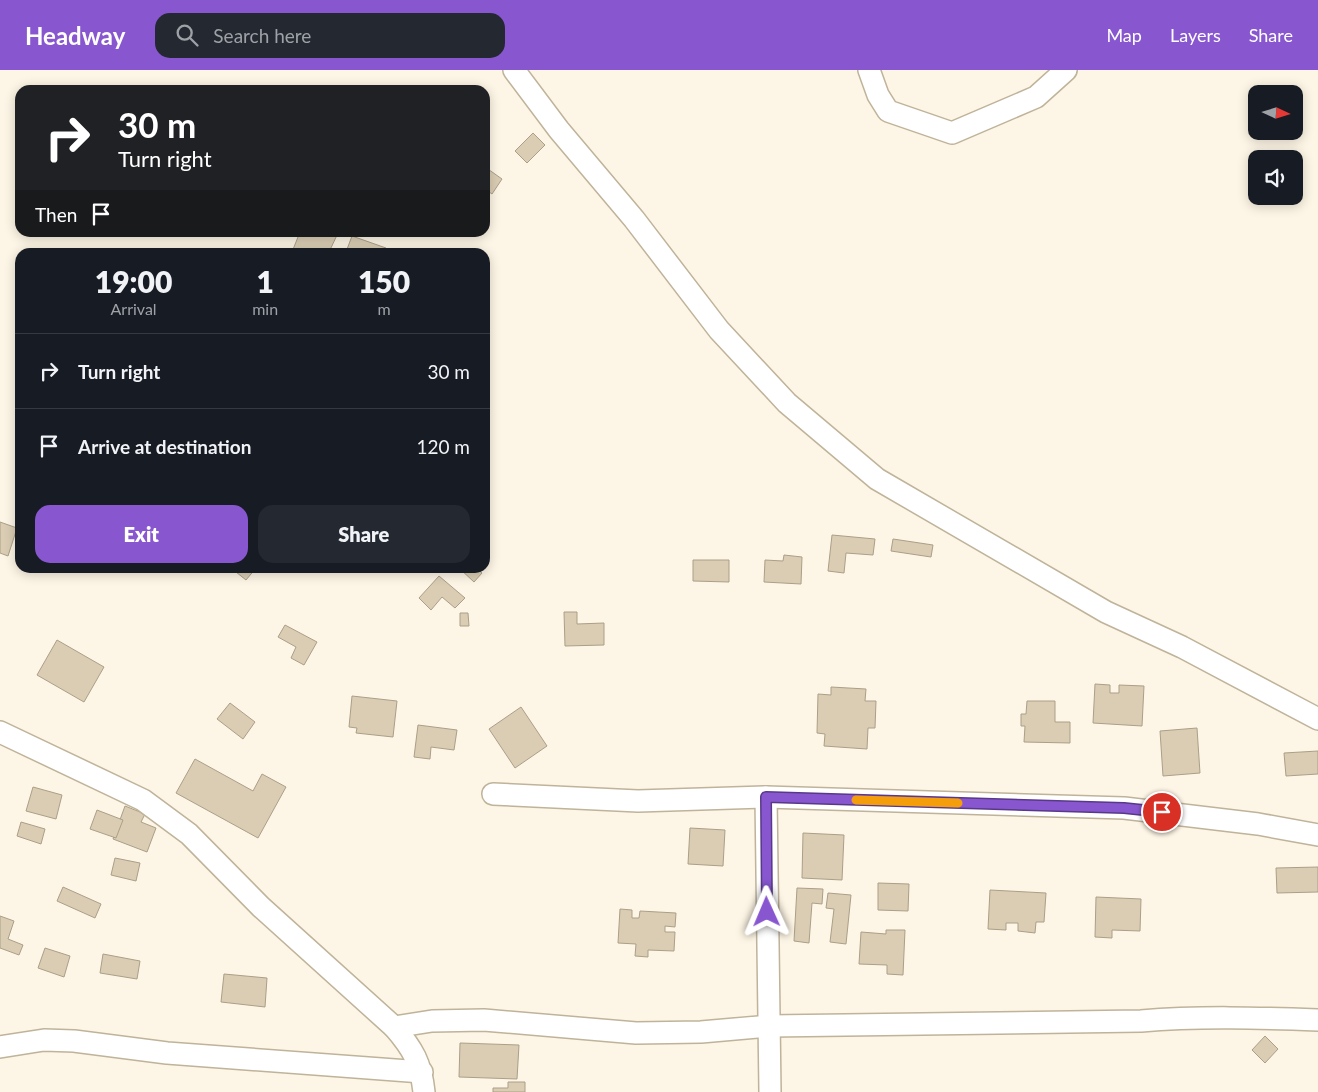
<!DOCTYPE html>
<style>
body{margin:0;font-family:Lato,sans-serif;background:#242831;color:#f1f3f6;height:100vh;display:flex;flex-direction:column;font-size:19px;white-space:nowrap}
*{box-sizing:border-box;margin:0}
p{font-size:16px;color:#9ea1a6}
.icon{flex:none;width:28px;height:28px;fill:none;stroke:currentColor;stroke-width:2;stroke-linecap:round;stroke-linejoin:round}
.map{position:relative;flex:1;overflow:hidden}
.details{position:absolute;left:15px;top:178px;width:475px;height:325px;display:flex;flex-direction:column;background:#171b24;border-radius:15px;box-shadow:0 2px 12px #0003}
.details>*{flex:none}
.guide{position:absolute;left:15px;top:15px;width:475px;height:152px;border-radius:15px;box-shadow:0 2px 12px #0003;background:#202124;color:#fff;overflow:hidden}
.needle{width:32px;rotate:94deg}
.controls{position:absolute;left:1248px;top:15px;display:grid;gap:10px}
.controls a{display:grid;place-items:center;width:55px;height:55px;border-radius:10px;background:#171b24;box-shadow:0 2px 12px #0003;font-size:25px}
.pin{position:absolute;display:grid;place-items:center;width:42px;height:42px;color:#fff;margin:-21px;border:2px solid #fff;border-radius:50%;box-shadow:0 1px 5px #0007}
.me{position:absolute;width:55px;margin:-28px;rotate:359deg;stroke-linejoin:round;filter:drop-shadow(0 0 4px #0008)}
.turn{display:flex;align-items:center;gap:18px;height:105px;padding:0 20px;font-size:22px}
.turn .icon{width:65px;height:65px;stroke-width:2.5}
.turn b{display:block;font-size:35px;line-height:42px}
.then{display:flex;align-items:center;height:48px;padding:0 20px;background:#0003;gap:10px;font-size:19px}
.eta{display:flex;justify-content:space-evenly;align-items:center;height:85px;text-align:center}
.eta b{font-size:30px;font-weight:800;line-height:35px}
.button{display:flex;gap:10px;margin-top:auto;padding:10px 20px}
.button a{flex:1;height:58px;border-radius:15px;background:#8857d0;color:#fff;font-size:20px;font-weight:800;line-height:58px;text-align:center}
.button a+a{background:#242831;color:#f1f3f6}
ul{padding:0;list-style:none}
li{display:flex;align-items:center;gap:15px;height:75px;padding:0 20px;border-top:1px solid #363941}
li div{flex:1}
li b{display:block;font-size:19px}
li em{font-style:normal}
header{display:flex;align-items:center;gap:30px;box-sizing:border-box;height:70px;padding:0 25px;background:#8857d0;color:#fff}
header strong{font-size:24px}
nav{display:flex;gap:28px;margin-inline-start:auto;font-size:18px}
.search{width:350px;height:45px;background:#242831;display:flex;align-items:center;gap:12px;box-sizing:border-box;padding:0 18px;border-radius:15px;color:#9ea1a6;font-size:19px}
.map>svg:first-child{display:block}
</style>
<header>
<strong>Headway</strong>
<div class="search"><svg class="icon" aria-label="search" viewBox="0 0 24 24"><circle cx="10" cy="10" r="6"/><path d="M15 15l6 6"/></svg>Search here</div>
<nav><a>Map</a><a>Layers</a><a>Share</a></nav>
</header>
<div class="map">
<svg width="1318" height="1022" viewBox="0 0 1318 1022">
<rect width="100%" height="100%" fill="#fdf5e5"/>
<g fill="#dacdb4" stroke="#ab9f87">
<polygon points="533,63 545,75 527,93 515,81"/>
<polygon points="485,97 502,109 492,124 485,119"/>
<polygon points="300,162 337,162 338,163 329,182 292,182"/>
<polygon points="352,166 386,178 384,182 346,182"/>
<polygon points="0,452 17,458 8,486 0,483"/>
<polygon points="832,465 875,469 873,485 846,483 844,503 828,501"/>
<polygon points="893,469 933,475 931,487 891,481"/>
<polygon points="784,485 802,487 801,514 764,512 765,490 783,491"/>
<polygon points="693,490 729,490 729,512 693,511"/>
<polygon points="231,498 256,498 246,510"/>
<polygon points="459,498 476,498 482,503 474,512"/>
<polygon points="439,506 465,528 455,538 442,527 431,540 419,528"/>
<polygon points="564,542 577,542 577,554 604,553 604,575 565,576"/>
<polygon points="460,543 468,543 469,556 460,556"/>
<polygon points="285,555 317,572 304,595 291,588 296,577 278,567"/>
<polygon points="57,570 104,597 84,632 37,605"/>
<polygon points="1095,614 1110,615 1110,623 1119,623 1119,615 1144,616 1142,656 1093,653"/>
<polygon points="831,617 866,619 865,631 876,631 875,658 868,658 867,679 824,676 825,664 817,663 818,624 831,625"/>
<polygon points="352,626 397,631 393,667 356,663 357,658 349,657"/>
<polygon points="1027,631 1055,631 1055,652 1070,652 1070,673 1024,672 1025,656 1021,656 1021,644 1026,644"/>
<polygon points="230,633 255,652 243,669 217,649"/>
<polygon points="521,637 547,676 515,698 489,659"/>
<polygon points="418,655 457,660 454,680 431,677 430,689 414,687"/>
<polygon points="1197,658 1200,703 1163,706 1160,661"/>
<polygon points="1318,681 1318,704 1286,706 1284,683"/>
<polygon points="195,689 253,721 262,704 286,717 258,768 176,723"/>
<polygon points="33,717 62,725 56,749 26,741"/>
<polygon points="125,736 145,744 141,752 156,758 147,782 113,769"/>
<polygon points="97,740 123,750 116,768 90,759"/>
<polygon points="21,752 45,759 41,774 17,766"/>
<polygon points="690,758 725,760 723,796 688,794"/>
<polygon points="803,763 844,765 842,810 802,808"/>
<polygon points="115,788 140,793 136,811 111,805"/>
<polygon points="1318,797 1318,822 1277,823 1276,798"/>
<polygon points="878,813 909,814 908,841 878,840"/>
<polygon points="63,817 101,834 95,848 57,831"/>
<polygon points="797,818 823,819 822,834 812,833 809,873 794,871"/>
<polygon points="990,820 1046,823 1044,852 1036,852 1035,863 1018,861 1018,853 1006,853 1006,860 988,859"/>
<polygon points="828,823 851,825 846,874 830,872 834,839 826,838"/>
<polygon points="1096,827 1141,829 1140,861 1112,860 1112,868 1095,867"/>
<polygon points="620,839 632,840 632,848 639,848 640,841 676,843 675,857 665,856 665,862 675,862 674,881 648,880 648,887 635,886 636,874 618,873"/>
<polygon points="0,846 14,851 8,869 23,875 19,885 0,878"/>
<polygon points="886,860 905,860 903,905 887,904 887,895 859,894 861,862 886,864"/>
<polygon points="45,878 70,886 64,907 38,898"/>
<polygon points="103,884 140,891 137,909 100,903"/>
<polygon points="224,904 267,908 265,937 221,932"/>
<polygon points="1265,966 1278,979 1265,993 1252,980"/>
<polygon points="460,973 519,975 517,1009 459,1007"/>
<polygon points="508,1012 525,1012 525,1022 493,1022 493,1018 508,1018"/>
</g>
<g fill="none" stroke-linecap="round" stroke-linejoin="round">
<defs>
<g id="street">
<polyline points="514,0 559,60 634,149 719,260 787,333 877,409 1106,542 1182,577 1318,649"/>
<polyline points="869,0 878,25 888,41 952,63 1036,27 1066,0"/>
<path d="M0,662L143,730L189,764L261,837L394,957C413,979 421,993 424,1022"/>
<polyline points="493,724 638,731 766,727 1124,738 1258,754 1318,765"/>
<polyline points="766,727 770,1022"/>
<path d="M394,957L432,951L484,950L636,963L701,962L769,956L1141,951C1200,946 1259,948 1318,950"/>
<polyline points="0,977 44,970 74,971 167,983 422,1002"/>
</g>
</defs>
<use href="#street" stroke="#bfb39a" stroke-width="24"/>
<use href="#street" stroke="#fff" stroke-width="21"/>
</g>
<g fill="none" stroke-linecap="round" stroke-linejoin="round">
<defs>
<polyline id="route" points="767,842 766,727 1124,738 1162,742"/>
</defs>
<use href="#route" stroke="#583987" stroke-width="12"/>
<use href="#route" stroke="#8857d0" stroke-width="9"/>
<polyline stroke="#f59e0b" stroke-width="9" points="856,730 958,733"/>
</g>
</svg>
<div class="controls">
<a><svg class="needle" viewBox="-14 -14 28 28"><path d="M0-13l5 13h-10z" fill="#e53935"/><path d="M0 13l5-13h-10z" fill="#9ea1a6"/></svg></a>
<a><svg class="icon" aria-label="sound" viewBox="0 0 24 24"><path d="M4 9h4l5-4v14l-5-4H4zM17 9q2 3 0 6"/></svg></a>
</div>
<div class="pin" style="left:1162px;top:742px;background:#d93025"><svg class="icon" aria-label="arrive" viewBox="0 0 24 24"><path d="M6 21V4h12l-3 4 3 4H6"/></svg></div>
<svg class="me" style="left:767px;top:842px" viewBox="-20 -20 40 40"><path d="M0-17L14 15 0 8-14 15z" fill="#8857d0" stroke="#fff" stroke-width="4"/></svg>
<div class="guide">
<div class="turn"><svg class="icon" aria-label="right" viewBox="0 0 24 24"><path d="M7 20v-9h11M14 6l5 5-5 5"/></svg><div><b>30 m</b>Turn right</div></div>
<div class="then">Then<svg class="icon" aria-label="arrive" viewBox="0 0 24 24"><path d="M6 21V4h12l-3 4 3 4H6"/></svg></div>
</div>
<section class="details">
<div class="eta">
<div><b>19:00</b><p>Arrival</p></div>
<div><b>1</b><p>min</p></div>
<div><b>150</b><p>m</p></div>
</div>
<ul>
<li><svg class="icon" aria-label="right" viewBox="0 0 24 24"><path d="M7 20v-9h11M14 6l5 5-5 5"/></svg><div><b>Turn right</b></div><em>30 m</em></li>
<li><svg class="icon" aria-label="arrive" viewBox="0 0 24 24"><path d="M6 21V4h12l-3 4 3 4H6"/></svg><div><b>Arrive at destination</b></div><em>120 m</em></li>
</ul>
<div class="button"><a>Exit</a><a>Share</a></div>
</section>
</div>
